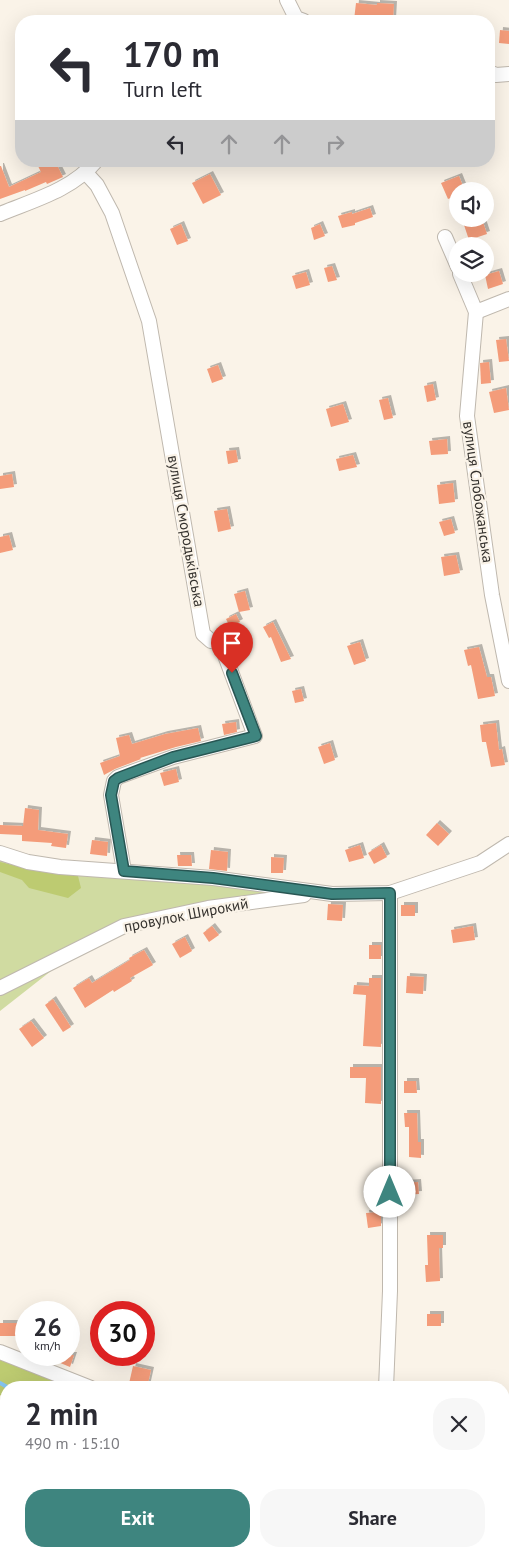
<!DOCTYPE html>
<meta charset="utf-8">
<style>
body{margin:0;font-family:"PT Sans",sans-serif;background:#f7f7f7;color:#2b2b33;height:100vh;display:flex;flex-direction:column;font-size:19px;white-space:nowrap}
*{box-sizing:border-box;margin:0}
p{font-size:16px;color:#7c7c81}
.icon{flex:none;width:28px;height:28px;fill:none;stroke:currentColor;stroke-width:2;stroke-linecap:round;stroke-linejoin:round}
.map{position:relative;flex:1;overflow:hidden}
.sheet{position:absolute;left:0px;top:1381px;width:510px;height:176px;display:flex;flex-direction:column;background:#fff;border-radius:20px 20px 0 0;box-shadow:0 5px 20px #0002}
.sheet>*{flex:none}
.hud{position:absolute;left:15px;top:15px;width:480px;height:152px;border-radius:20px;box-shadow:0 5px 20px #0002;background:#fff;color:#2b2b33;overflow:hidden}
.tools{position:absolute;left:449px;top:182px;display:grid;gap:10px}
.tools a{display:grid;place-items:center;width:45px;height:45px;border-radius:50%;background:#fff;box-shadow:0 5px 20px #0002;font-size:25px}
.speed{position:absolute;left:15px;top:1301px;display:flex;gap:10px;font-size:25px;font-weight:700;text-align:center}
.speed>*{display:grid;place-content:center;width:65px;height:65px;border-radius:50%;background:#fff;box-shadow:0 5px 20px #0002;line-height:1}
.speed small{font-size:12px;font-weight:400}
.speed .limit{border:8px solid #d22;background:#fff;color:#111}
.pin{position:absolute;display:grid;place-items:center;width:42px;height:42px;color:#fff;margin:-51px -21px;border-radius:50% 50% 50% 0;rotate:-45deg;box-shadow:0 0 5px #0007}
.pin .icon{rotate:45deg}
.me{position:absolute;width:55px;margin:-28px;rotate:0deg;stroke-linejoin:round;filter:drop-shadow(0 0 4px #0008)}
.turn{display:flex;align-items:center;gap:18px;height:105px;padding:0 25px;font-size:22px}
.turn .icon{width:65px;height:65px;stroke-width:2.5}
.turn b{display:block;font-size:35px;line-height:42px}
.lanes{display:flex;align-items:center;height:48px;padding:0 25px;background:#0003;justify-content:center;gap:25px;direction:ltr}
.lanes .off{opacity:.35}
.round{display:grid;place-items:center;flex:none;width:52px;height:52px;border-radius:20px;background:#f7f7f7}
.head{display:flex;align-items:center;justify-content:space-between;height:85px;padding:0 25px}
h1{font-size:30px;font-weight:800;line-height:38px}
.action{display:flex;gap:10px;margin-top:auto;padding:10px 25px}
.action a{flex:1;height:58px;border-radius:20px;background:#3e857f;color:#fff;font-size:20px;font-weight:800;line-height:58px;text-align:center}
.action a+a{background:#f7f7f7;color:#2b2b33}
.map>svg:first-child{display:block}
</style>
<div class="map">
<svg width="509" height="1557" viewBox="0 0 509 1557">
<defs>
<filter id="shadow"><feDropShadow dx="3" dy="-3" stdDeviation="0" flood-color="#0004"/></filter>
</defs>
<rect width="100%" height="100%" fill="#faf3e8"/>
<polygon fill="#d0dba1" points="0,853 325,893 250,902 94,941 51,971 0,1011"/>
<g fill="#bdcb71">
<polygon points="0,862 44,872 78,876 81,888 68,898 29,888 22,880 0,872"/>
<polygon points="0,1352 84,1387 6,1388 6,1399 0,1395"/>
<polygon points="160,1551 194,1551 195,1557 161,1557"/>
</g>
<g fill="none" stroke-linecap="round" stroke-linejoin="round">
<g stroke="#84c5f2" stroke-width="4">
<polyline points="0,1383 9,1388"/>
<polyline points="173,1557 173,1551"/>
</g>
</g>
<g fill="#f49c7a" filter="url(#shadow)">
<polygon points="356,3 377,5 377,3 394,4 393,21 354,20"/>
<polygon points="500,30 509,31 509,44 499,43"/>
<polygon points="49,161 55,161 63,177 47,184 46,182 25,191 25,190 0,199 0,166 1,166 9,187 41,172 38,166"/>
<polygon points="210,174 221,195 203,204 192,183"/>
<polygon points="459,176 465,191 458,191 458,195 448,199 441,183"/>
<polygon points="370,208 373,217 355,223 355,225 342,228 338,216 352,212 352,214"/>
<polygon points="482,219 487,234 469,240 464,225"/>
<polygon points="181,224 188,241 177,245 170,229"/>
<polygon points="320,224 325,236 314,240 311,228"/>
<polygon points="332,266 337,280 328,282 324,268"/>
<polygon points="499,271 503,284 488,289 485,275"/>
<polygon points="306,272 310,285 296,289 292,276"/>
<polygon points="506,339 509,361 499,362 496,340"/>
<polygon points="489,362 491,383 481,384 480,363"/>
<polygon points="218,365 223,379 212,383 207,369"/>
<polygon points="433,384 436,400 427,402 424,386"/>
<polygon points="506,388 509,410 494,413 489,392"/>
<polygon points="388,398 393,418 384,420 379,400"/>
<polygon points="343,404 349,422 331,427 326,409"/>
<polygon points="447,439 448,454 431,455 429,441"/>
<polygon points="236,450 238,462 228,464 226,451"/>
<polygon points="353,455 357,467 339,471 336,459"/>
<polygon points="12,474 14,487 0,489 0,476"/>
<polygon points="453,483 455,502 439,504 437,485"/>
<polygon points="227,509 231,529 218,532 214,511"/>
<polygon points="451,519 455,533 444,536 439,522"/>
<polygon points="9,535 13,550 0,553 0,537"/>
<polygon points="456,555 460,573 444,576 441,557"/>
<polygon points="245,591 250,610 239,612 234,594"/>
<polygon points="236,614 240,622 230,627 226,619"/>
<polygon points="273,622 291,659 281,662 271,637 269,638 263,627"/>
<polygon points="360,642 366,661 354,665 347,646"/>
<polygon points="479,647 487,677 491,677 495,696 478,699 471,665 468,666 464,650"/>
<polygon points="301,689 304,701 295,703 292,691"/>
<polygon points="236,722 237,732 224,735 222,724"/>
<polygon points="496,723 499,750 502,749 505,765 491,767 486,742 482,742 480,725"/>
<polygon points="198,728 201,741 176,747 140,758 141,759 115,769 104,775 100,763 120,756 116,738 129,735 132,744 165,734"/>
<polygon points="330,743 335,760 324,764 318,747"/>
<polygon points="176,769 179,782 164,786 160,773"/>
<polygon points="25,808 39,810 38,830 68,834 66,848 51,846 52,843 22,841 22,835 0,834 0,825 23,826"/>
<polygon points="437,823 449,834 438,846 426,835"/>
<polygon points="92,840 108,842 107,856 90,854"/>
<polygon points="360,845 364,858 349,862 345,850"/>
<polygon points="381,845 387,857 374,864 368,853"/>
<polygon points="211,850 228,852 227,871 209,869"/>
<polygon points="177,855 191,855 192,866 178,866"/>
<polygon points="271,857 284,858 283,873 271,873"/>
<polygon points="328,904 343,905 342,921 327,920"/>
<rect x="401" y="905" width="14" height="11"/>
<polygon points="212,926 219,935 209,942 203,933"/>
<polygon points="473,926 475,940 453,943 451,930"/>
<polygon points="185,937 192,951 180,958 172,944"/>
<rect x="369" y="945" width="12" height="14"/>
<polygon points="144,950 153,965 130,978 132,981 114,992 113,990 85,1008 73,988 89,978 92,983 130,960 129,958"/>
<polygon points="407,976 424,977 423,994 406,993"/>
<polygon points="369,978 381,978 381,1047 363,1046 366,995 353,994 354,985 369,986"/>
<polygon points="53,999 71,1027 63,1032 45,1005"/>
<polygon points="31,1021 44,1038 32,1047 19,1029"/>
<polygon points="350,1067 381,1067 381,1104 365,1103 366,1078 350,1078"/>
<polygon points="404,1081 416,1081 417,1093 404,1093"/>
<polygon points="404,1113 417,1113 418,1142 421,1142 421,1158 409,1157 409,1127 405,1127"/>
<polygon points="418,1182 419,1194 404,1195 403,1183"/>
<polygon points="381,1212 381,1226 368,1228 366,1213"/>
<polygon points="427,1235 443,1235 443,1248 439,1248 440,1281 426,1282 425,1265 428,1265"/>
<rect x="427" y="1314" width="14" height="12"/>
<polygon points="0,1323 18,1323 19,1336 0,1336"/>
<polygon points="41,1355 74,1355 70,1367"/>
<polygon points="133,1366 151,1370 147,1388 128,1388"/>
</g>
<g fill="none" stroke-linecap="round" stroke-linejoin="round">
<defs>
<g id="minor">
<polyline points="287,0 296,18 304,21"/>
<polyline points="489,72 496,75 509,74"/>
<polyline points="86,173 97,185 112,213 149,321 203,634 211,641 220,642 255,736 173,757 118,777 114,781 111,795 124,871"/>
<path d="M0,214C34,200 72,190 96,161"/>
<polyline points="445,237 458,267"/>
<polyline points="460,274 476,312 467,416 492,595 509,681"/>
<polyline points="476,312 509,299"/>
<polyline points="0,853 28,862 60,867 213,878 332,894 390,893 480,863 509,844"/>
<polyline points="0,988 124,926 208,908 304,895"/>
<polyline points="0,1352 91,1388"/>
<polyline points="386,1388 390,1291 390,893"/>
<polyline points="0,1457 6,1455"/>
<polyline points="202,1551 204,1557"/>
<polyline points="386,1551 388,1557"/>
<polyline points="107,1557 129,1551"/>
</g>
</defs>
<use href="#minor" stroke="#bfb8ae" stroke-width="16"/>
<use href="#minor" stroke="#fff" stroke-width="14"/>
</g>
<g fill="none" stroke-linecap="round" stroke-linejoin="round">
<defs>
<polyline id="route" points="232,673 256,736 173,757 118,778 114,781 111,795 124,871 213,878 332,894 390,893 390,1192"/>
</defs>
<use href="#route" stroke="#285653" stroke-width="12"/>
<use href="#route" stroke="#3e857f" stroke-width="9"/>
</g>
<g text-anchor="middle" stroke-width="4.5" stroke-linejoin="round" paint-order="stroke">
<g font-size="15" fill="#35322e" stroke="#faf3e8">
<text transform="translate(478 492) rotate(82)" y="5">вулиця Слобожанська</text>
<text transform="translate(186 531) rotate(80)" y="5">вулиця Смородьківська</text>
<text transform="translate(186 915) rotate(-11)" y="5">провулок Широкий</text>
</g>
</g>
</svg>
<div class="tools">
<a><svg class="icon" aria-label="sound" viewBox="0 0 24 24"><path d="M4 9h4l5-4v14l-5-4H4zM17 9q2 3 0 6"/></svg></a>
<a><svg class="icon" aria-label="layers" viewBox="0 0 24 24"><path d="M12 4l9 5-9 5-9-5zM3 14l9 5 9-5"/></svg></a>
</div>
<div class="speed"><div>26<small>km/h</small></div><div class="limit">30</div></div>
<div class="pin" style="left:232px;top:673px;background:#d93025"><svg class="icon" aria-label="arrive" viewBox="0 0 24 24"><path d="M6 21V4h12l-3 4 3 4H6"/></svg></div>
<svg class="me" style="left:390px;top:1192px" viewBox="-20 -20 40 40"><circle r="19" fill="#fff"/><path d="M0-13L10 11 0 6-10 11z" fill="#3e857f"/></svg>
<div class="hud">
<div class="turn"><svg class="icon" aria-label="left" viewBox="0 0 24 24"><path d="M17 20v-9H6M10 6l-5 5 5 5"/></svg><div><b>170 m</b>Turn left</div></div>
<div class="lanes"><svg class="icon" aria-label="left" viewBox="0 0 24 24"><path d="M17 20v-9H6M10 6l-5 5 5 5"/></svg><svg class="icon off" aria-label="ahead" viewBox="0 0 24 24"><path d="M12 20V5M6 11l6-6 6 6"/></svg><svg class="icon off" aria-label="ahead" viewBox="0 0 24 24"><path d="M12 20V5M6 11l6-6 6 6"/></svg><svg class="icon off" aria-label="right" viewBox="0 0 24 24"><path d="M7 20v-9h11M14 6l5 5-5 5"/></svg></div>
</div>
<section class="sheet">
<div class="head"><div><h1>2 min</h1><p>490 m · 15:10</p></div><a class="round"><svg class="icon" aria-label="close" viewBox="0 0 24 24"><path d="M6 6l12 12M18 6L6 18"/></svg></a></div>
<div class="action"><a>Exit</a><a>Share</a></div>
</section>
</div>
